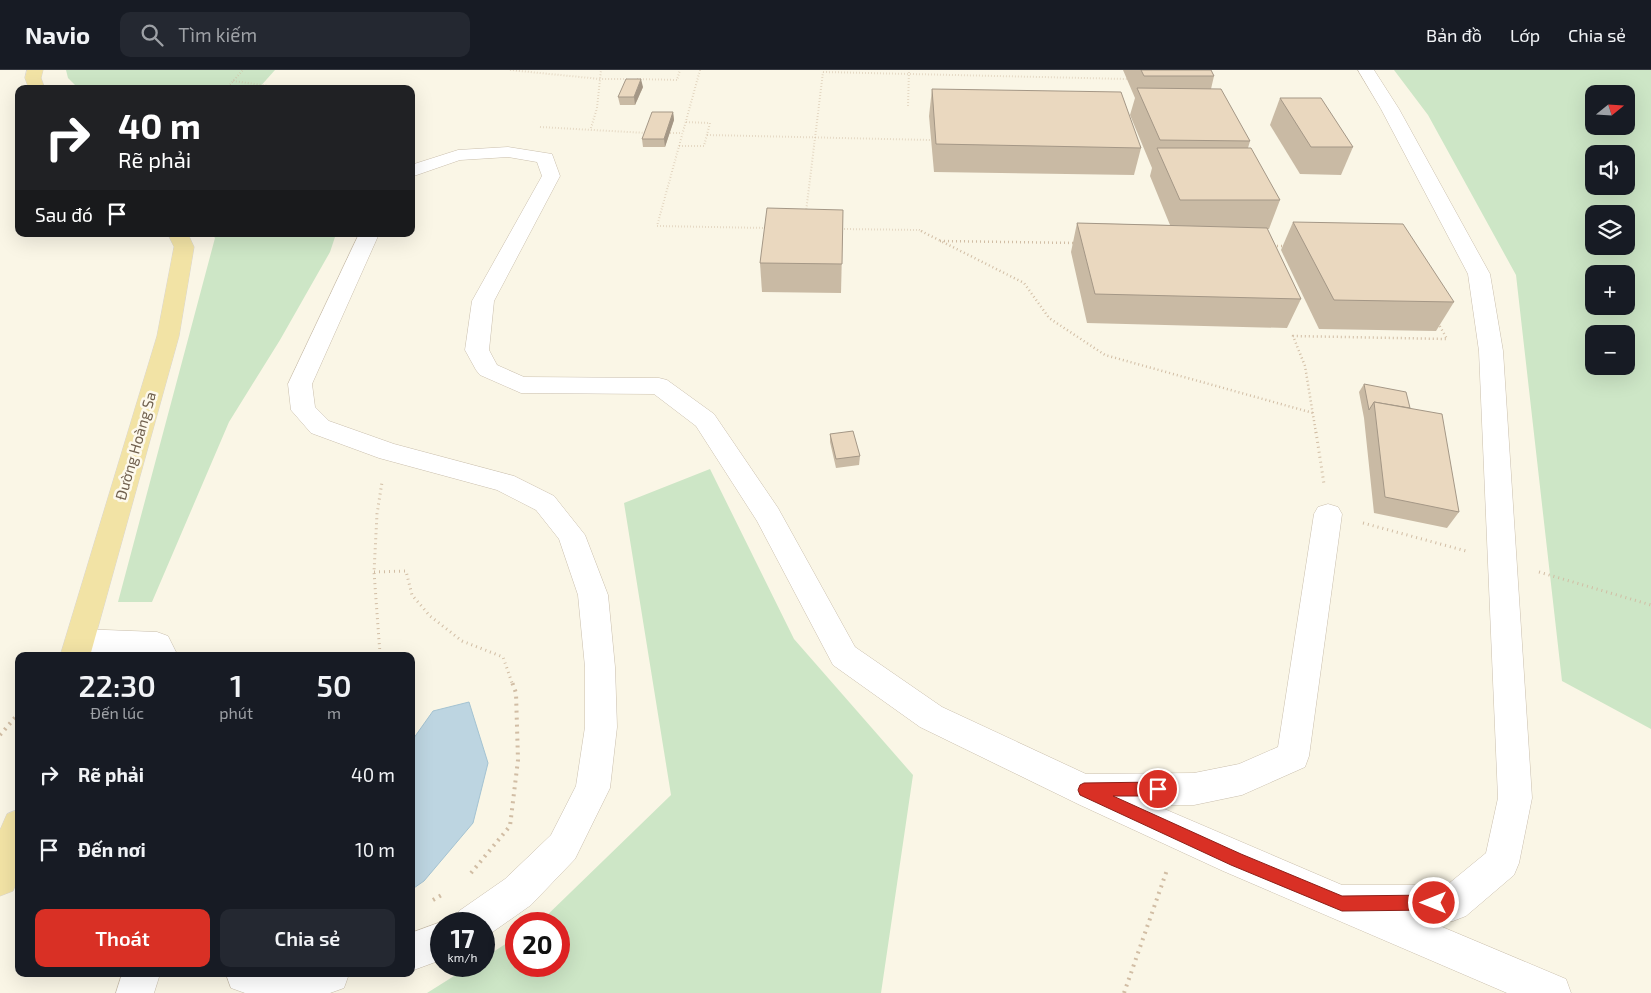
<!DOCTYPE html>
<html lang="vi">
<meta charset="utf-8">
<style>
body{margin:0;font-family:"Exo 2",sans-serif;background:#242831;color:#f1f3f6;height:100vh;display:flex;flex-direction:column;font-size:19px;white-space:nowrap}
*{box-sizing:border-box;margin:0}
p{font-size:16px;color:#9ea1a6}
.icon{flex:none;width:28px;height:28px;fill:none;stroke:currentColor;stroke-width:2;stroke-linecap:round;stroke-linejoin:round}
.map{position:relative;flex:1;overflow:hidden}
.panel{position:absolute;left:15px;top:582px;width:400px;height:325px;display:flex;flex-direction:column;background:#171b24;border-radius:10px;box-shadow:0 5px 20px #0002}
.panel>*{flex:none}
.hud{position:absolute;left:15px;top:15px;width:400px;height:152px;border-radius:10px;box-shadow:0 5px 20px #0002;background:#202124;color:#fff;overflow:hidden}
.needle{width:32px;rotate:72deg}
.fabs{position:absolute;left:1585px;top:15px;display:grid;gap:10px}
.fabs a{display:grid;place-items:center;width:50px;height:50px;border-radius:10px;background:#171b24;box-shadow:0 5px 20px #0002;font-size:25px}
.speed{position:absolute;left:430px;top:842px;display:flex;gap:10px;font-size:25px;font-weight:700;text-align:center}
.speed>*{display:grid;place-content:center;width:65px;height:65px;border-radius:50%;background:#171b24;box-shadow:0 5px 20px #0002;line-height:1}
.speed small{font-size:12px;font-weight:400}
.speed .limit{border:8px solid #d22;background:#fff;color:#111}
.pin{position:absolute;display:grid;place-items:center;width:42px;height:42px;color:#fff;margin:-21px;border:2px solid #fff;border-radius:50%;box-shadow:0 1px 5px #0007}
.me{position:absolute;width:55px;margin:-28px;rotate:270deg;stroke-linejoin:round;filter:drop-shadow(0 0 4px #0008)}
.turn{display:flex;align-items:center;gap:18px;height:105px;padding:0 20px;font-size:22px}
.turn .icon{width:65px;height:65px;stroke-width:2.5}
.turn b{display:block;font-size:35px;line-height:42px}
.then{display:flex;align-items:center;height:48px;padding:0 20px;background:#0003;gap:10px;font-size:19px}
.eta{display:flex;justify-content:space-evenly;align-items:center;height:85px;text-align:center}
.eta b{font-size:30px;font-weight:600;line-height:35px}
.cta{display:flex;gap:10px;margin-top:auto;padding:10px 20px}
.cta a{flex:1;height:58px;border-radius:10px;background:#d93025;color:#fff;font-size:20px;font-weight:600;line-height:58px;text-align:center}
.cta a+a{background:#242831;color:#f1f3f6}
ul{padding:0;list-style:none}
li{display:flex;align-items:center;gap:15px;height:75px;padding:0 20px}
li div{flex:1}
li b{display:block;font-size:19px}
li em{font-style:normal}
header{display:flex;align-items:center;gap:30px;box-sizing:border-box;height:70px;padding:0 25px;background:#171b24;border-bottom:1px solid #363941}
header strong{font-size:24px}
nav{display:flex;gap:28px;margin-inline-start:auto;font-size:18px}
.search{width:350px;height:45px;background:#242831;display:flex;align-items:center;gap:12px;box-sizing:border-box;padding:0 18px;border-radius:10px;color:#9ea1a6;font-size:19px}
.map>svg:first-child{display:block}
</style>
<header>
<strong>Navio</strong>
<div class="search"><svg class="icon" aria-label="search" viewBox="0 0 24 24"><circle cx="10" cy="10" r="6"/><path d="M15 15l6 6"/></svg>Tìm kiếm</div>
<nav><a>Bản đồ</a><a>Lớp</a><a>Chia sẻ</a></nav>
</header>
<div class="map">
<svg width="1651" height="923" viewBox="0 0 1651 923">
<rect width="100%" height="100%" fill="#faf6e6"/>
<g fill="#cde6c6" fill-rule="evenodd">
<polygon points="66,0 275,0 258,19 79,19 68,8"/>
<path d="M1394,0H1651V659L1562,611L1516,205L1428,45ZM1594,24H1626V56H1594ZM1594,84H1626V116H1594ZM1594,144H1626V176H1594ZM1594,204H1626V236H1594ZM1594,264H1626V296H1594Z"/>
<polygon points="212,164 336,164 330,182 280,270 229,352 152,532 118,532 215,168"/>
<polygon points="710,399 794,569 913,705 881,923 427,923 470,896 484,896 484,888 516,867 516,896 559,896 559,854 538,854 671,725 624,433"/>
</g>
<polygon fill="#bdd5e1" stroke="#a4c3d2" points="469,632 488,693 473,753 424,811 411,820 411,672 433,641"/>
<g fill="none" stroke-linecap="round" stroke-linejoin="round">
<defs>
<g id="minor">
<polygon points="1358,0 1374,0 1399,39 1490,204 1503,281 1532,728 1519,793 1514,805 1466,846 1453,851 1428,851 1566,909 1571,923 1507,923 1223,801 1080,735 920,657 833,595 757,451 696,356 654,324 521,323 480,305 476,300 465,280 472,231 542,106 537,92 508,87 460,90 411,107 411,95 458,80 508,77 552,84 560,106 494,231 489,280 497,295 524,307 659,308 667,310 714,344 778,438 855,577 942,637 1086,704 1194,703 1239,694 1278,677 1314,444 1318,437 1328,434 1338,437 1342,444 1309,686 1305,697 1242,725 1194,735 1155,735 1342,815 1447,815 1486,783 1498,728 1479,281 1468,204 1381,39"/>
<polygon points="359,164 379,164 312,314 315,337 329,351 394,374 514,406 554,426 585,465 608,525 615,597 617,657 610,718 575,789 531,835 484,868 484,854 454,854 459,841 505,809 551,765 576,716 585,657 585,597 578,525 559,469 536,440 497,420 379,388 311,363 291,340 288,314"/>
<polygon points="80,559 157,562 168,566 178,586 80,585 69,581 65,572 69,563"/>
<polygon points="441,852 445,854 441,854 441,890 411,901 411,863"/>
<polygon points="122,904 160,904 154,923 116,923"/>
<polygon points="226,904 349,904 344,918 330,923 245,923 231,918"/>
</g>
<g id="major">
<polygon points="27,0 43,0 41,8 45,19 29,19 25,8"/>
<polygon points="168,164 188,164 194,177 179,266 90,586 60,586 157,266 174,177"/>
<polygon points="19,739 19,806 13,821 0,826 0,760 7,744"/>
</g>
</defs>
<use href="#minor" stroke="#cabfad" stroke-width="1"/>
<use href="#major" stroke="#dad6d1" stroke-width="1"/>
<g stroke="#d1bda4" stroke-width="2" stroke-dasharray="0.5 2.5" stroke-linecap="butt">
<polyline points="510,0 600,9 629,9"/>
<polyline points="700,0 657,156 767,158"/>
<polyline points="823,2 1127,9"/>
<polyline points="637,9 677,10 680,0"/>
<polyline points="233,11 276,17 277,19"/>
<polyline points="226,19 243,0"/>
<polyline points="908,36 909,0"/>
<polyline points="540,57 646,63"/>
<polyline points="591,58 597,38 601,0"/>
<polyline points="670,63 682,63"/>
<polyline points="707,65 931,70"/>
<polyline points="679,76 704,76 710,53 685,52"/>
<polyline points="806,142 823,2"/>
<polyline points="841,159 919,160 924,162"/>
</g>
<g stroke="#d1bda4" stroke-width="2.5" stroke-dasharray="1 3" stroke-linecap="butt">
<polyline points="921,161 1024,213 1049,248 1105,285 1313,343"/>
<polyline points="940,171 1077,173"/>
<polyline points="1273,176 1287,176"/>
<polyline points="1316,363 1305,296 1293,266 1447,269 1438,253"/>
</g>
<g stroke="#d1bda4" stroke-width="3" stroke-dasharray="1 4" stroke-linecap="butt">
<polyline points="1316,362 1324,414"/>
<polyline points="1363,453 1466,481"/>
<polyline points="374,502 406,501 412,525 430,546 462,571 503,587 512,613"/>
<polyline points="1539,502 1651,535"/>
<polyline points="380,584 374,502 377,444 382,412"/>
</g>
<g stroke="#d1bda4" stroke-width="4" stroke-dasharray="2 5" stroke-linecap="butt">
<polyline points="0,665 19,643"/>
<polyline points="471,803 510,756 518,690 516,623 512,612"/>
<polyline points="433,830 445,823"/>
<polyline points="1124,923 1167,800"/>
</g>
<use href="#minor" fill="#fff" fill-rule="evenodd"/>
<use href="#major" fill="#f2e3a5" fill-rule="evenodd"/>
</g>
<g fill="#c9baa4">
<polygon points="1123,0 1211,0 1214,6 1211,19 1250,71 1248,78 1280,130 1269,159 1267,159 1301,229 1287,258 1087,253 1071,182 1077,153 1170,155 1150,106 1152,98 1130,45 1135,28"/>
<polygon points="643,17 635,35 620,35 618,27"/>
<polygon points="932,19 1141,78 1134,105 934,102 929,46"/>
<polygon points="1280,28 1353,77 1341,105 1300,104 1270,55"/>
<polygon points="673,42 674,50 665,77 643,77 642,69"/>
<polygon points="843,140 841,223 762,222 760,193"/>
<polygon points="1293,152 1454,232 1436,261 1319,259 1281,180"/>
<polygon points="1364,314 1410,338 1459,442 1447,458 1374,443 1364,348 1359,322"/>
<polygon points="830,364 860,386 859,395 836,398 830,372"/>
</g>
<g fill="#a49786">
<polygon points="641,9 643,17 635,35 634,27"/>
<polygon points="673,42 674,50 665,77 664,69"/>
</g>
<g fill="#ead8bf" stroke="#a49786">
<polygon points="1141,0 1211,0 1214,6 1144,6"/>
<polygon points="626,9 641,9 634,27 618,27"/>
<polygon points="1137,18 1221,19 1250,71 1160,70"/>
<polygon points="932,19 1121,22 1141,78 936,74"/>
<polygon points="1280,28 1321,28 1353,77 1311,77"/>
<polygon points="652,42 673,42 664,69 642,69"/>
<polygon points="1157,78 1251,78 1280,130 1180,130"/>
<polygon points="767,138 843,140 842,194 760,193"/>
<polygon points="1293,152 1403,154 1454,232 1334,230"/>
<polygon points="1077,153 1267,158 1301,229 1095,224"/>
<polygon points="1364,314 1406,322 1410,338 1374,332 1369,340"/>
<polygon points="1374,332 1442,344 1459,442 1385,427"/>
<polygon points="853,361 860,386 836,389 830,364"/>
</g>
<polygon fill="#d93025" stroke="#8d1f18" points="1158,712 1163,714 1165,719 1163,724 1158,726 1113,726 1241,784 1342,826 1434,825 1439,827 1442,833 1439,838 1434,840 1342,841 1231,795 1080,725 1078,720 1080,715 1084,713"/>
<g text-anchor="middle" stroke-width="5" stroke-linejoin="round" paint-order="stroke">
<g font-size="15" fill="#70604e" stroke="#fdf9ec">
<text transform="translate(136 376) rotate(-74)" y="5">Đường Hoàng Sa</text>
</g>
</g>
</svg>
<div class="fabs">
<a><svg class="needle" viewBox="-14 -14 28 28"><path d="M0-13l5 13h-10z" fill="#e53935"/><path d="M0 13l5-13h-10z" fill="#9ea1a6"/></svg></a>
<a><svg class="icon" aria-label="sound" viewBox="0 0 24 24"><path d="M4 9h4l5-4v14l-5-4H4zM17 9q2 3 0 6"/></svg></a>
<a><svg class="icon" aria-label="layers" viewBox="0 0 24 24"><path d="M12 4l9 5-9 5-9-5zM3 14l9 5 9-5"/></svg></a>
<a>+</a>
<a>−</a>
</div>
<div class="speed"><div>17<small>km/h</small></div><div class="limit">20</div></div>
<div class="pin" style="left:1158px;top:719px;background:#d93025"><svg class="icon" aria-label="arrive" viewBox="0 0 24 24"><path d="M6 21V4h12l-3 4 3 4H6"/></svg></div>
<svg class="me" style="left:1434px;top:833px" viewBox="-20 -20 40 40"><circle r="17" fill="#d93025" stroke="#fff" stroke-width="3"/><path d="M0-11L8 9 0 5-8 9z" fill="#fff"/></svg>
<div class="hud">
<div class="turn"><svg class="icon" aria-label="right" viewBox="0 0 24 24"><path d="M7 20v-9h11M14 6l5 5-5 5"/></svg><div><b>40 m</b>Rẽ phải</div></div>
<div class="then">Sau đó<svg class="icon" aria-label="arrive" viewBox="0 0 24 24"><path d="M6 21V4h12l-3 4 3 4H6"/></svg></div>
</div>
<section class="panel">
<div class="eta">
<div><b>22:30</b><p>Đến lúc</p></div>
<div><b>1</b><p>phút</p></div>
<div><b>50</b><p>m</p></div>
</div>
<ul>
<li><svg class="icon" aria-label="right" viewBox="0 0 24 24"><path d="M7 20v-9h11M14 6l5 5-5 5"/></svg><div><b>Rẽ phải</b></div><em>40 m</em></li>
<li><svg class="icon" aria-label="arrive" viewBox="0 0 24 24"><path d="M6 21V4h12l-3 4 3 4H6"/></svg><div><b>Đến nơi</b></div><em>10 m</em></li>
</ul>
<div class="cta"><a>Thoát</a><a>Chia sẻ</a></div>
</section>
</div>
